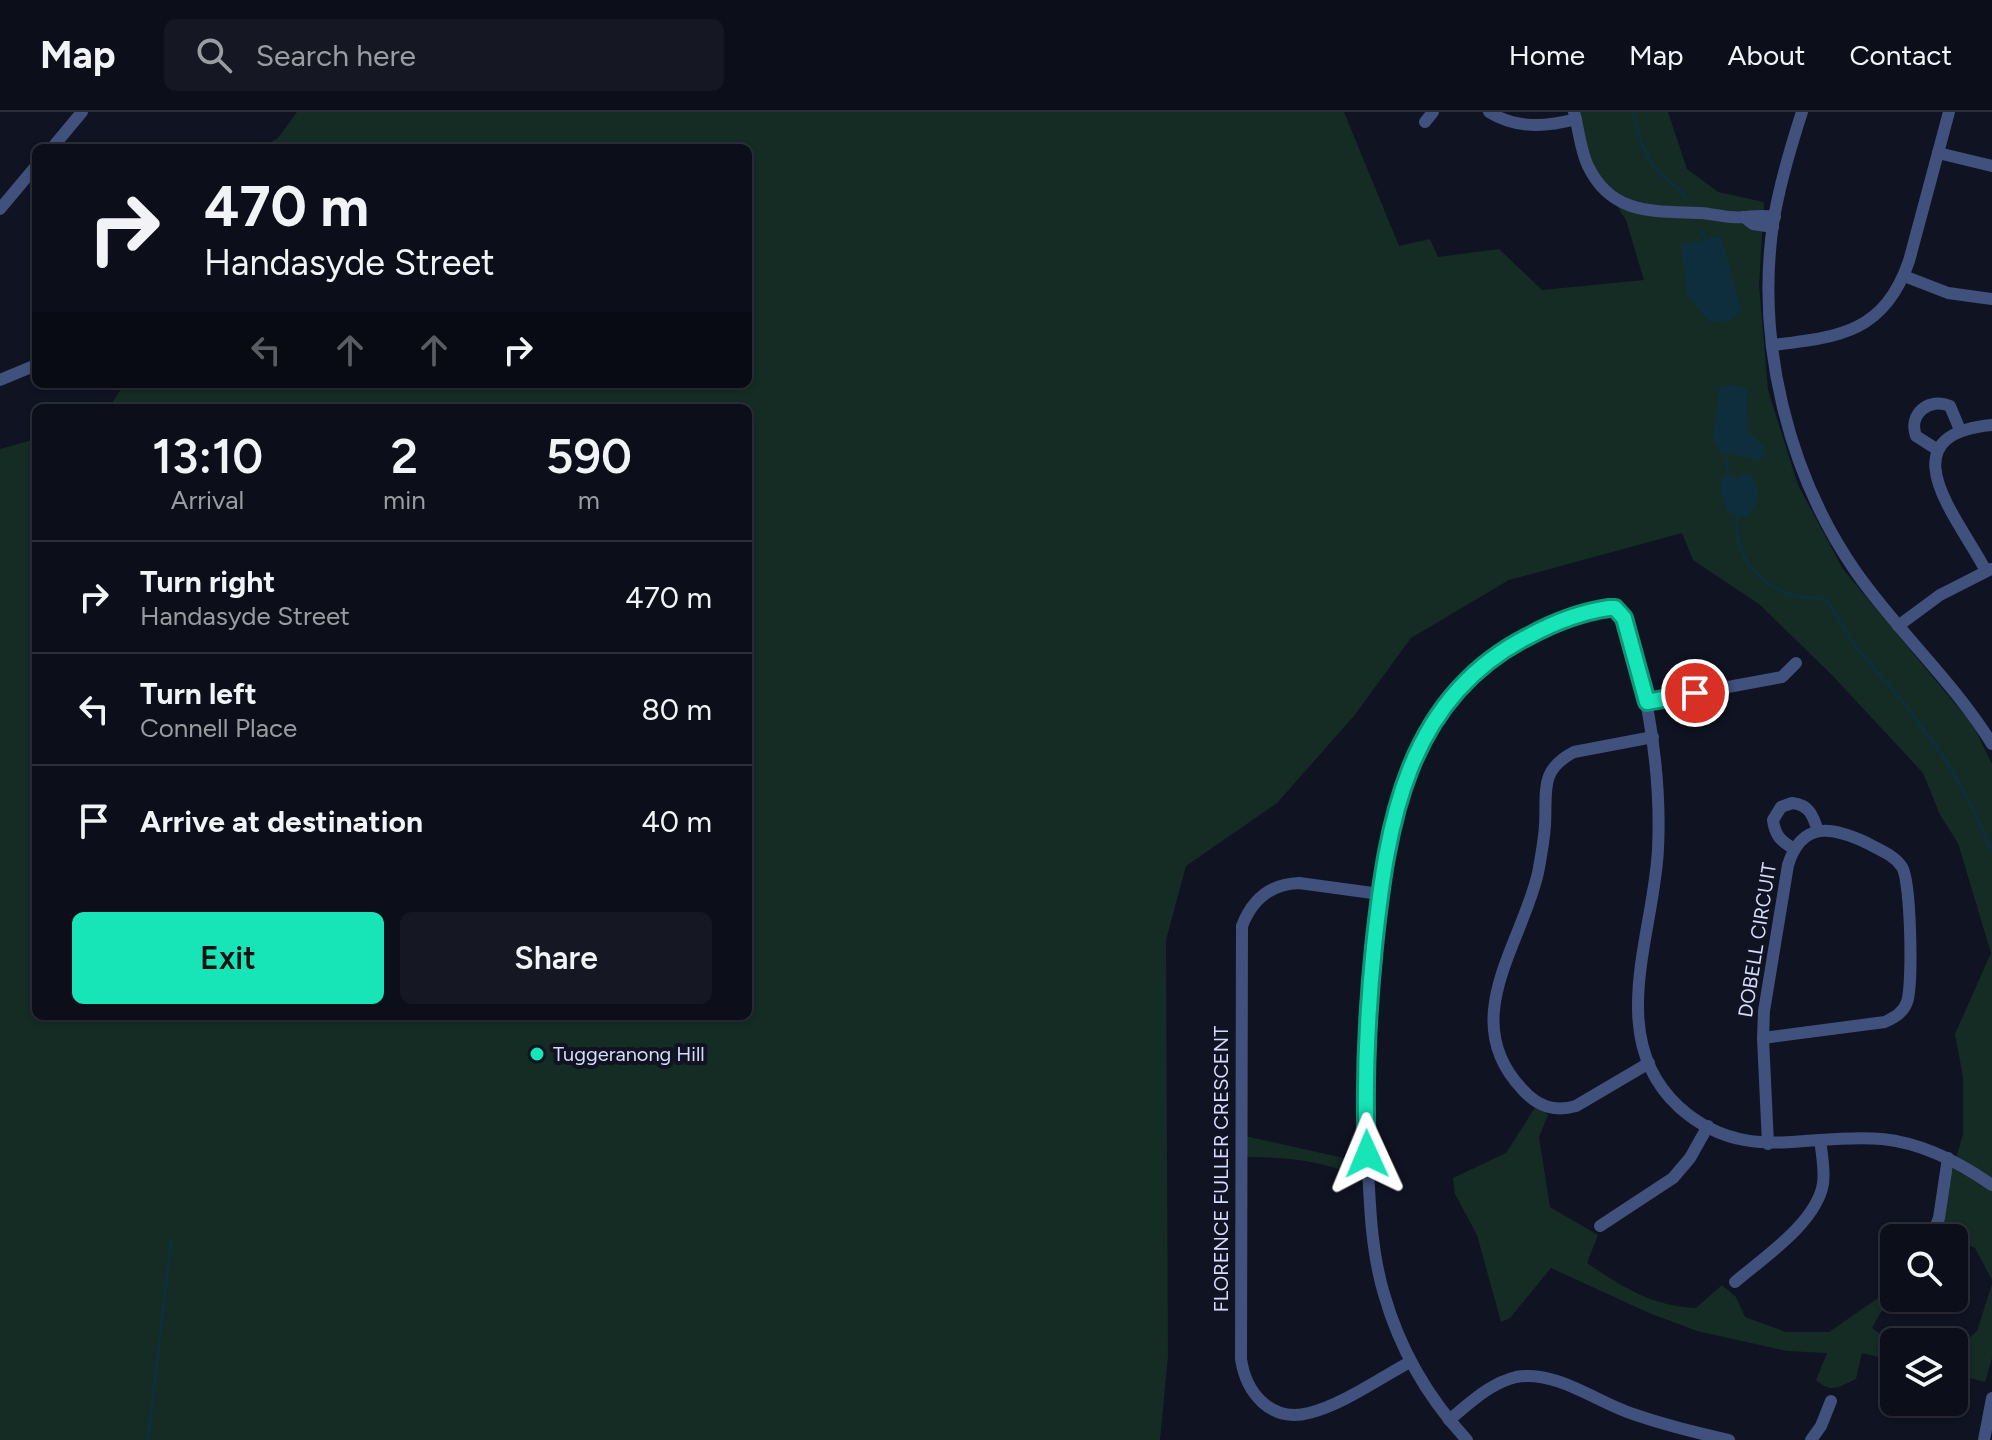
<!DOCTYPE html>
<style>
body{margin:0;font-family:Figtree,sans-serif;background:#151723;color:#f1f3f6;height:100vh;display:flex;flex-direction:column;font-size:30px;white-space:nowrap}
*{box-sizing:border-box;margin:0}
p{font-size:26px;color:#9a9ca2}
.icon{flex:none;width:44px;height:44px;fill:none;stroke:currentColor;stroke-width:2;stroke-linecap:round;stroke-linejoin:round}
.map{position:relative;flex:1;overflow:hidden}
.side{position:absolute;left:32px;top:292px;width:720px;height:616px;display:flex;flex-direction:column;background:#0c0e1a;border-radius:12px;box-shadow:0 2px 6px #0004,0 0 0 2px #2c2e39}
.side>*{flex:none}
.banner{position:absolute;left:32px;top:32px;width:720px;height:244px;border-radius:12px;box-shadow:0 2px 6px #0004,0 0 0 2px #2c2e39;background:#0c0e1a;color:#f1f3f6;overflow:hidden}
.controls{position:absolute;left:1880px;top:1112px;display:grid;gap:16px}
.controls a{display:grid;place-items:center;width:88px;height:88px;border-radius:12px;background:#0c0e1a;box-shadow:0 2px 6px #0004,0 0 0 2px #2c2e39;font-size:40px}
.pin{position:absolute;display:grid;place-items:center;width:68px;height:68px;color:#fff;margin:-34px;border:4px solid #fff;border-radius:50%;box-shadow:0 2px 8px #0007}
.me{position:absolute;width:88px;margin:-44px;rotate:359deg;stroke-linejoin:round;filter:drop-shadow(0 0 6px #0008)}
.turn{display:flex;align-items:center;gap:28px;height:168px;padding:0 40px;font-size:36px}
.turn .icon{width:104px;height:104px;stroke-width:2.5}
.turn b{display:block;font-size:56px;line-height:68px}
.lanes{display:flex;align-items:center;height:76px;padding:0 40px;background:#0003;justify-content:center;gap:40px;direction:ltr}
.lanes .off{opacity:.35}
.eta{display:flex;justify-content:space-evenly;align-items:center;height:136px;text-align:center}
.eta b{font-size:48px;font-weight:600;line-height:56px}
.button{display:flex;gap:16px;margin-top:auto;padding:16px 40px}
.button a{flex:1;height:92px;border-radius:12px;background:#17e5b8;color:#111;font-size:32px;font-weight:600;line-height:92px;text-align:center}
.button a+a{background:#151723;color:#f1f3f6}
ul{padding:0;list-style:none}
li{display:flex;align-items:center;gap:24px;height:112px;padding:0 40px;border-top:2px solid #2c2e39}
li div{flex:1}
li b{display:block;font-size:30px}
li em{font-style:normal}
header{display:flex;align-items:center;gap:48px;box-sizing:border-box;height:112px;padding:0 40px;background:#0c0e1a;border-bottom:2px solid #2c2e39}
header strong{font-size:38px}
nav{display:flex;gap:44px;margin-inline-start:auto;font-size:28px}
.search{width:560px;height:72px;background:#151723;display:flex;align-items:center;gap:20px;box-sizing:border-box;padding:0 28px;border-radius:12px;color:#9a9ca2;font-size:30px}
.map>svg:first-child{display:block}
</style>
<header>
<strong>Map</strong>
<div class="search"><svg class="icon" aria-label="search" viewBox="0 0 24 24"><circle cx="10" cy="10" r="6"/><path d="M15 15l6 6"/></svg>Search here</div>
<nav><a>Home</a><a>Map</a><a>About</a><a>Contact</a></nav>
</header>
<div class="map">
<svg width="1992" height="1328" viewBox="0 0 1992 1328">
<rect width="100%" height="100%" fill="#101322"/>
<g fill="#142c23">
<polygon points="297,0 1344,0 1399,134 1430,127 1438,145 1499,137 1542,178 1644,168 1626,108 1591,53 1580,0 1668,0 1687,57 1718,80 1764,90 1759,173 1768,278 1798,373 1843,457 1973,613 1992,652 1992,1168 1975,1136 1935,1118 1963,1022 1963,965 1955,922 1991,841 1958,731 1940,703 1923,661 1832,563 1759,492 1693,448 1682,421 1509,468 1411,526 1354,604 1277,691 1186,754 1166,828 1168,1244 1160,1328 0,1328 0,337 36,327 36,904 748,904 748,296 109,296 124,272 748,272 748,36 261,36 278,26"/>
<path d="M1536,994L1548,1003L1539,1025L1550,1095L1598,1123L1587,1151C1623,1175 1651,1194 1696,1196L1722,1173L1736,1185L1745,1205L1786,1220H1829L1894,1175L1895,1186L1881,1200L1872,1216L1894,1232V1249L1862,1241L1856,1267C1838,1275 1832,1282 1816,1268L1827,1241L1787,1239L1697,1219L1649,1201L1551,1156L1510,1206L1501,1210L1477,1123L1455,1082L1453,1066L1506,1041Z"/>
<path d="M1245,1024L1357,1049V1065C1324,1048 1283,1045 1247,1045Z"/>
<polygon points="1992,1172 1992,1246 1985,1270 1954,1262 1954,1240 1977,1219"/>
</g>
<g fill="#0f2e3d">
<path d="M1721,124L1741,197C1734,211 1724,210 1710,210L1687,184L1681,133Z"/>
<polygon points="1729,273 1747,275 1748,319 1765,336 1764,344 1757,348 1720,339 1713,328 1719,276"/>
<path d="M1747,360C1763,372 1759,391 1748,404H1737L1727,399L1721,383V368L1727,363L1736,366Z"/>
</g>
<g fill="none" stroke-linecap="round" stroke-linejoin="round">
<g stroke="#0f2e3d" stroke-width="3">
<path d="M1633,0C1638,20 1643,42 1658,59C1666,69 1678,73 1685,85"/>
<polyline points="1701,117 1706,128"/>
<polyline points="1725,337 1728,365"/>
<path d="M1737,404C1733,440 1755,470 1789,482C1802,487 1815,484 1827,488L1855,534L1903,590L1946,648L1970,691L1992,739"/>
<polyline points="148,1328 171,1129"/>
</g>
<g stroke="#40517d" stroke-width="12">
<path d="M1489,0C1516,17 1546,15 1576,7"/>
<path d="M1574,0C1579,18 1580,37 1588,54C1612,104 1655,99 1701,101C1715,102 1731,107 1744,105C1756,104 1763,103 1775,105"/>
<path d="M1802,0C1790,37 1779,74 1773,112C1756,231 1788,362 1856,460C1898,520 1953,569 1992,632"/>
<polyline points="1425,10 1433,0"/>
<polyline points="52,36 82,0"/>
<polyline points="1938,41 1992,54"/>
<polyline points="0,97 36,54"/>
<polyline points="1744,105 1753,112 1773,115"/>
<polyline points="1904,164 1948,181 1992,187"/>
<path d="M1773,233C1839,225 1884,221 1909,149L1949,0"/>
<polyline points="0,268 36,253"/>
<path d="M1938,338L1916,324C1908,302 1929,285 1950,294L1960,318"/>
<path d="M1986,459C1960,408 1883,323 1992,313"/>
<polyline points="1898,514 1940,483 1991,457"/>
<polyline points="1647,590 1782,565 1796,551"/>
<path d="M1794,737C1781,729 1775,724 1773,708L1781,695L1792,691C1810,693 1813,704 1818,719"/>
<path d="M1380,782L1299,771C1270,772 1252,788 1242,814L1241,1247C1246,1281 1271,1311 1309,1301C1342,1293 1380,1266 1410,1250"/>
<path d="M1763,926L1764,899L1788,753C1802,708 1833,715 1867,731C1880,738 1894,743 1902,755C1911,769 1913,873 1907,890C1903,901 1895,905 1885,910L1763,926L1768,1032"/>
<path d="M1649,951L1576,994C1554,1000 1538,995 1522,977C1457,908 1521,834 1538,761C1541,745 1544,729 1545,713C1547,679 1539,658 1574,640L1653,625"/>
<polyline points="1600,1114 1673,1066 1690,1046 1708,1014"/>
<polyline points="1931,1126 1939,1106 1948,1046"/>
<path d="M1735,1170C1764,1145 1816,1111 1823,1072C1825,1058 1822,1043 1820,1028"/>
<path d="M1449,1308C1469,1292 1490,1271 1516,1265C1557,1258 1596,1290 1633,1302C1665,1313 1697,1321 1729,1328"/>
<path d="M1467,1328C1428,1286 1400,1238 1384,1182C1372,1142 1370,1099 1368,1056C1363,958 1368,858 1384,761C1392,715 1399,668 1422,627C1450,578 1493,537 1545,516C1567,507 1592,495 1615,496C1630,507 1634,539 1639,557C1653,616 1661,676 1658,737C1654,823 1604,926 1679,995C1744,1054 1808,1020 1882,1027C1923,1031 1959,1050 1992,1073"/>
<polyline points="1811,1328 1821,1314 1831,1289"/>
<polyline points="1984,1328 1992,1286"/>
</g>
</g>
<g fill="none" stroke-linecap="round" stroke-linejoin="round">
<defs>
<path id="route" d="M1367,1042C1364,973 1367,904 1374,835C1387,712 1406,586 1529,524C1553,511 1581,500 1609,496H1615L1624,506L1647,590L1695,581"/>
</defs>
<use href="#route" stroke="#0f9578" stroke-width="20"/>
<use href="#route" stroke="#17e5b8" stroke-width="14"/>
</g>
<circle fill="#17e5b8" stroke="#101322" stroke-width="3" cx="537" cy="942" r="8"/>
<g text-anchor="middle" stroke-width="8" stroke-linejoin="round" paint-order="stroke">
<g font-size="20" fill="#d6ddfb" stroke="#101322">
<text transform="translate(1757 828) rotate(-81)" y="7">DOBELL CIRCUIT</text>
<text transform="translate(1221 1057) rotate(-90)" y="7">FLORENCE FULLER CRESCENT</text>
</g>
<g font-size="20" fill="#d6ddfb" stroke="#101322" text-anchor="start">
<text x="553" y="949">Tuggeranong Hill</text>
</g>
</g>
</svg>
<div class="controls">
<a><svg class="icon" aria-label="search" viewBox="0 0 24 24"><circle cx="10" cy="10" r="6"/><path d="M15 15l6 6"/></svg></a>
<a><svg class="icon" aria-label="layers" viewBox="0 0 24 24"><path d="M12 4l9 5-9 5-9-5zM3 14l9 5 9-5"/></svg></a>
</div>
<div class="pin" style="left:1695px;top:581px;background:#d93025"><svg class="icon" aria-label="arrive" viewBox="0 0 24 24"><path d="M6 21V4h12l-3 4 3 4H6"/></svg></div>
<svg class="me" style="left:1367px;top:1042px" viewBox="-20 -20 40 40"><path d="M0-17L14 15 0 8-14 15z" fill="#17e5b8" stroke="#fff" stroke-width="4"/></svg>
<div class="banner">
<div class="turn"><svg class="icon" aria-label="right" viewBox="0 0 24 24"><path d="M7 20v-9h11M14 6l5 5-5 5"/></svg><div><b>470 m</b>Handasyde Street</div></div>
<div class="lanes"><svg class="icon off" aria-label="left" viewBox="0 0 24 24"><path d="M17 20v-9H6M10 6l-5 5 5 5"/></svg><svg class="icon off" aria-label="ahead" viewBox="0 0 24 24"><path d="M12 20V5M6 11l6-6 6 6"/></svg><svg class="icon off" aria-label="ahead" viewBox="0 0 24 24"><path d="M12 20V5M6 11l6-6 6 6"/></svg><svg class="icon" aria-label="right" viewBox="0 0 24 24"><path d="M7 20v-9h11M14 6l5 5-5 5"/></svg></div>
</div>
<section class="side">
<div class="eta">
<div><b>13:10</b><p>Arrival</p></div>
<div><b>2</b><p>min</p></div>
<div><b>590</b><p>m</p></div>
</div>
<ul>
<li><svg class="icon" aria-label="right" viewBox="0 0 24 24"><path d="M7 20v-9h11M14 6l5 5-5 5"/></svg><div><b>Turn right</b><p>Handasyde Street</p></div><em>470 m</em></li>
<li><svg class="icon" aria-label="left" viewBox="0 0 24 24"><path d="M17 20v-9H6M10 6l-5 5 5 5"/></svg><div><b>Turn left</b><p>Connell Place</p></div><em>80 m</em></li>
<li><svg class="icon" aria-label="arrive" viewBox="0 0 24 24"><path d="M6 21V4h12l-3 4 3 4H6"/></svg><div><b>Arrive at destination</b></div><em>40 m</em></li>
</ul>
<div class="button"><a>Exit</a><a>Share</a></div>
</section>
</div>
